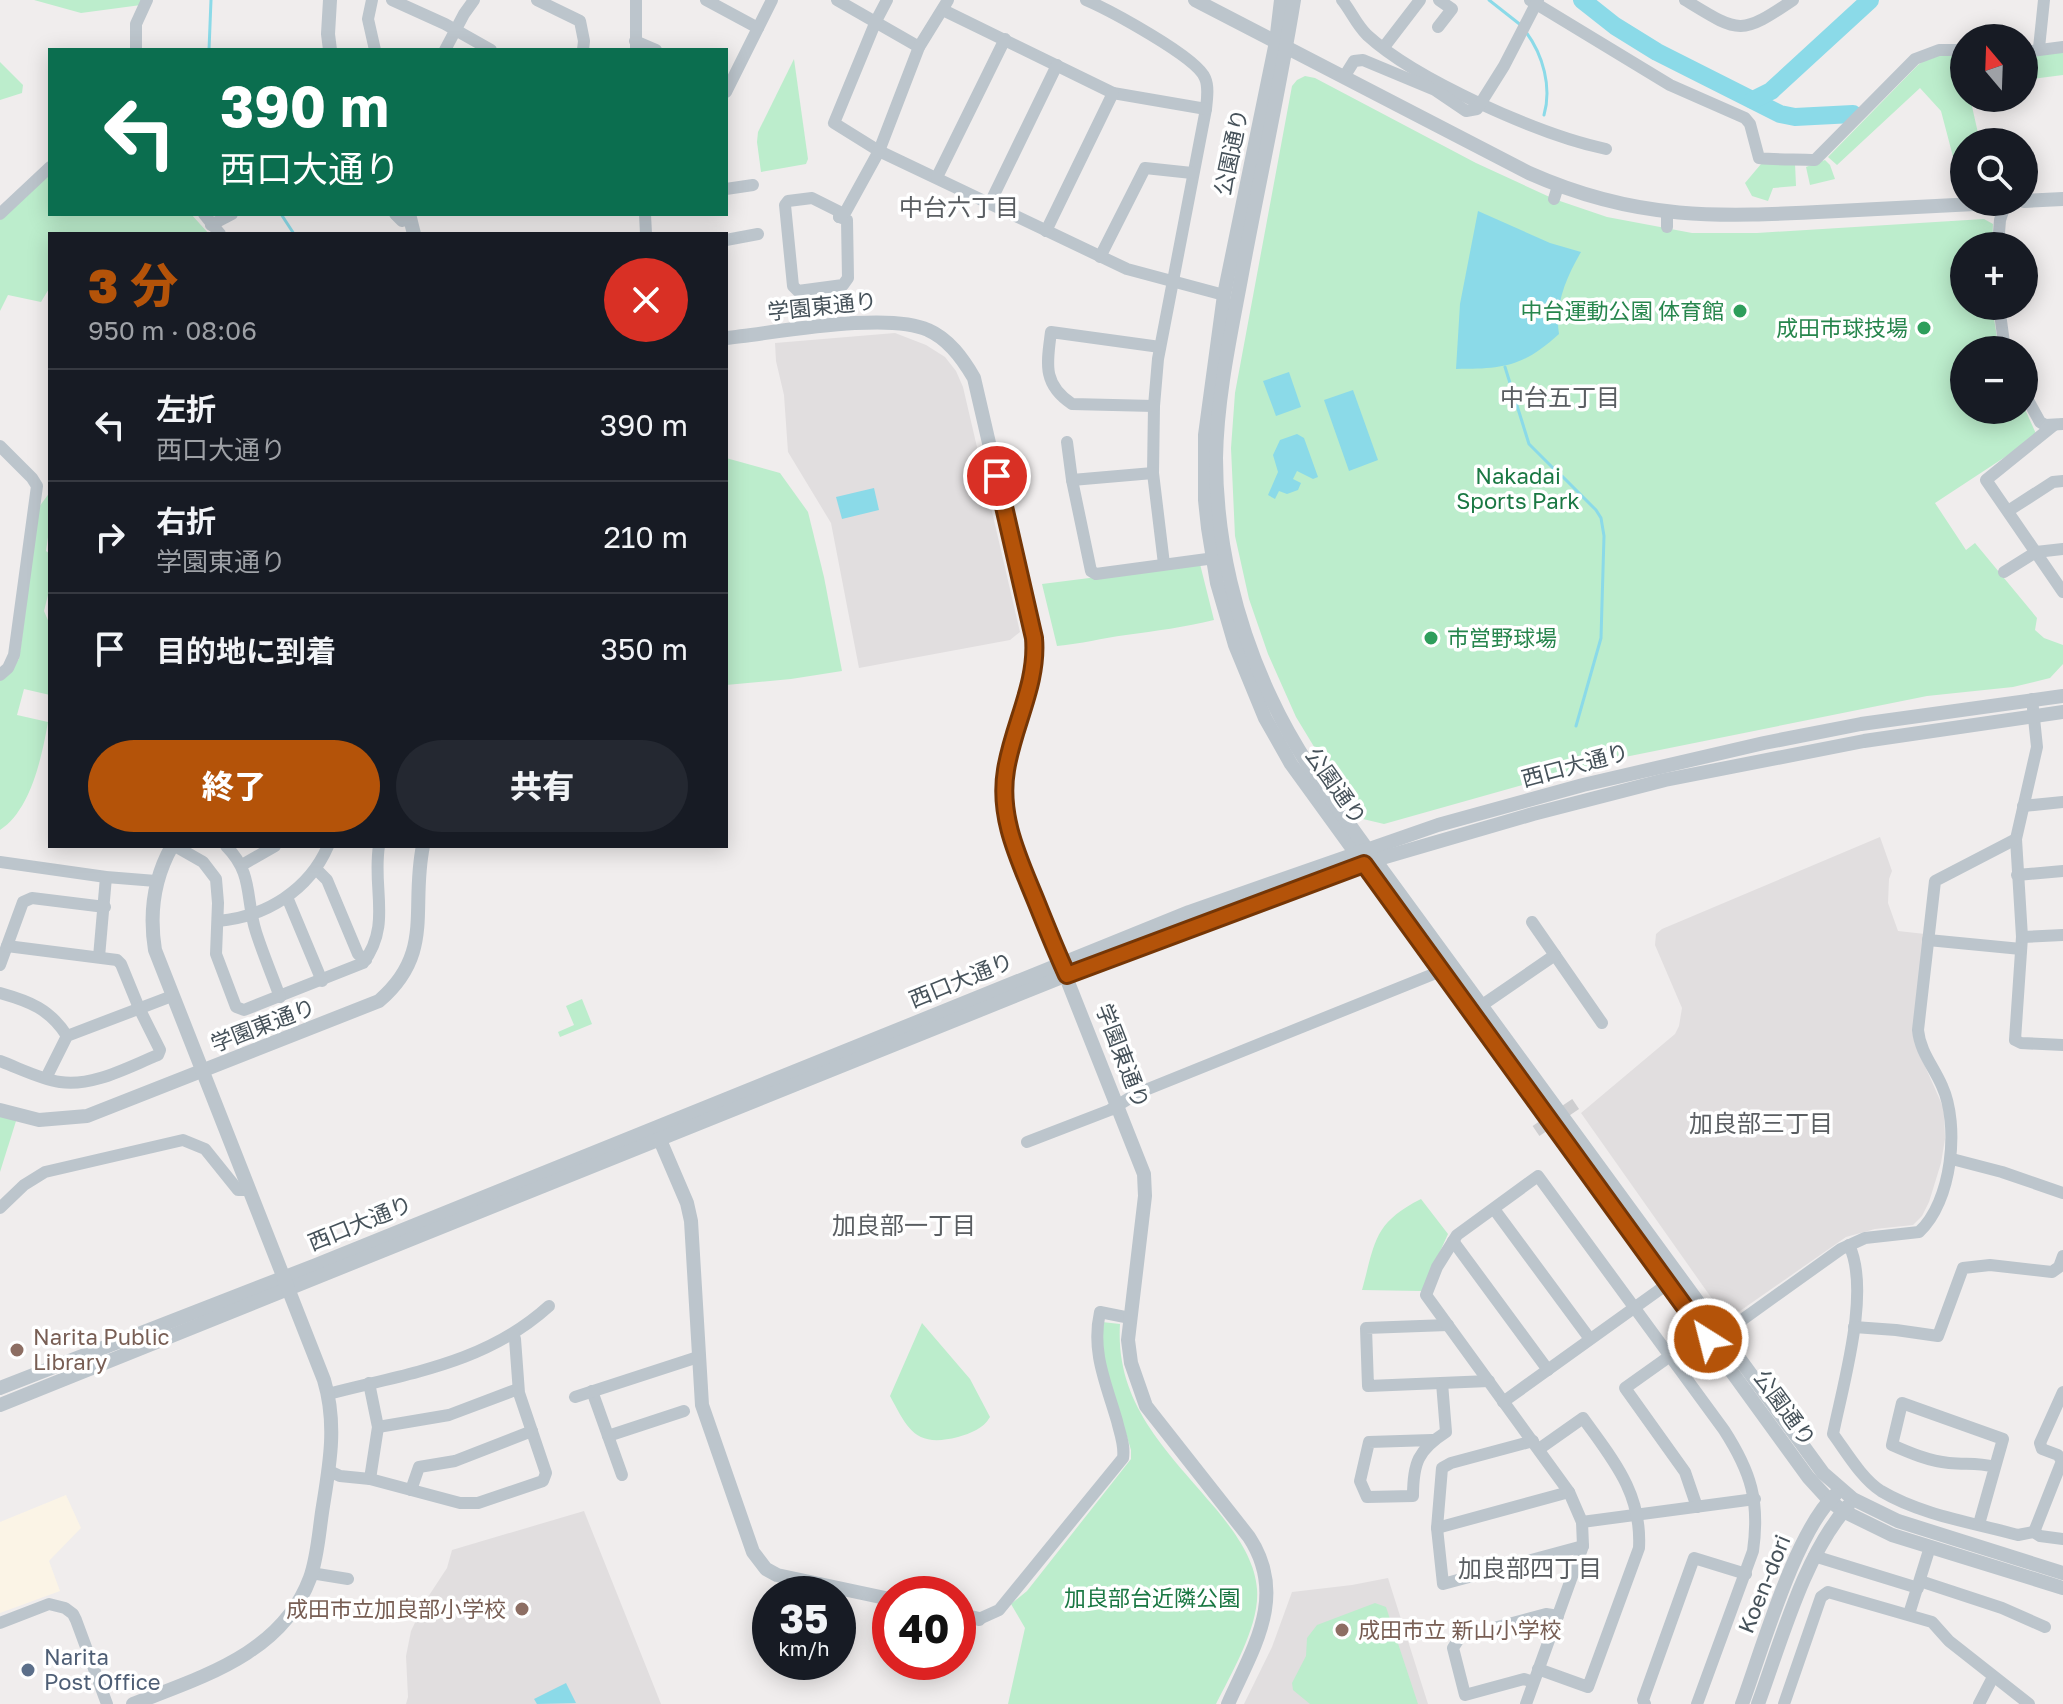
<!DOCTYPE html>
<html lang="ja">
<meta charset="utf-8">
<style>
body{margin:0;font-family:"Golos Text","Noto Sans JP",sans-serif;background:#242831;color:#f1f3f6;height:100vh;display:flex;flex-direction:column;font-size:30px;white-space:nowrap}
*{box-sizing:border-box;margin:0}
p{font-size:26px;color:#9ea1a6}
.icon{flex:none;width:44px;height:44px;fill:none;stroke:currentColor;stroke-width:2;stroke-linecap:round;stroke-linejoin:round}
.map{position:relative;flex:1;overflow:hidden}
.sheet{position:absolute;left:48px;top:232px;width:680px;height:616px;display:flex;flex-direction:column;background:#171b24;border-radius:0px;box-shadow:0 4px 20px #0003}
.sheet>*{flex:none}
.banner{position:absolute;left:48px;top:48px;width:680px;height:168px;border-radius:0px;box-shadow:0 4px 20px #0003;background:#0b6e4f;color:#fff;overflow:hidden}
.needle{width:52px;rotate:341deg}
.controls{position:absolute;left:1950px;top:24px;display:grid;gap:16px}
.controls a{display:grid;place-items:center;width:88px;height:88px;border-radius:50%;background:#171b24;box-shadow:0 4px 20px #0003;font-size:40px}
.speed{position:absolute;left:752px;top:1576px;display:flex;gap:16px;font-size:40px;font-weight:700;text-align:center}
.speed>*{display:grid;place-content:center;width:104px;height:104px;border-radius:50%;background:#171b24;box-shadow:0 4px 20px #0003;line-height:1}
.speed small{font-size:20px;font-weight:400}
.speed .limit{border:12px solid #d22;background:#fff;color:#111}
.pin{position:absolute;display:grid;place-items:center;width:68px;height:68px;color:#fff;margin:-34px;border:4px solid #fff;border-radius:50%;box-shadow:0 2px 8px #0007}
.me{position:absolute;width:88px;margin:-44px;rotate:324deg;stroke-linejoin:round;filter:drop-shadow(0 0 6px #0008)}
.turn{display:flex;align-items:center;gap:28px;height:168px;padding:0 40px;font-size:36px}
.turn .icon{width:104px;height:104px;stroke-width:2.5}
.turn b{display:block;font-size:56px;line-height:68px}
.round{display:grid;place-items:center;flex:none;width:84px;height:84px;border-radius:42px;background:#242831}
.head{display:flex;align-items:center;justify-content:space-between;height:136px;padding:0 40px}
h1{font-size:48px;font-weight:800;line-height:60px;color:#b45309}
.action{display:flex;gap:16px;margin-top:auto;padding:16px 40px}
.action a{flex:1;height:92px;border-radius:48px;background:#b45309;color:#fff;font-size:32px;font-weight:800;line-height:92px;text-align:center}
.action a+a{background:#242831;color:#f1f3f6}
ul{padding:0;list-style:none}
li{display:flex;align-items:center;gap:24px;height:112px;padding:0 40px;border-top:2px solid #363941}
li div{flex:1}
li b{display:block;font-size:30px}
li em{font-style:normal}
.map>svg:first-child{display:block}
</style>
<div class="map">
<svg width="2063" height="1704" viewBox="0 0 2063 1704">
<rect width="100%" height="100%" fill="#f0eded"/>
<polygon fill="#fbf4e6" points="66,1495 81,1528 49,1561 60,1591 0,1613 0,1522"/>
<g fill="#e1dedf">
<polygon points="895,333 926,345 945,357 956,371 963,387 1020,632 1010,640 859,668 831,523 788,452 784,395 776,361 775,343"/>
<polygon points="1880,837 1892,871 1889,879 1888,903 1898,931 1925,934 1916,1046 1944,1109 1945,1139 1941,1163 1929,1202 1922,1216 1913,1225 1875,1229 1846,1237 1727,1320 1581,1113 1675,1034 1679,1026 1682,1008 1655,945 1656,934 1662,929"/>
<polygon points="584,1511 661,1704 406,1704 408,1697 406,1656 411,1631 426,1600 447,1568 452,1550"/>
<polygon points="1388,1578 1428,1704 1244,1704 1272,1647 1292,1592 1352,1585"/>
</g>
<g fill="#bcedcc">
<polygon points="34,0 143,0 141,5 81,13"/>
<polygon points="2063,51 2063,75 2024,80 2024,55"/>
<polygon points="1964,54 1963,95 1971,102 1980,142 1964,142 1964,189 1961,187 1941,111 1920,88 1837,165 1828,157 1918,65 1931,56"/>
<polygon points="794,59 808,159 806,164 761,172 757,142 758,132"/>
<polygon points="0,62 23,85 22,93 0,100"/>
<polygon points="1305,76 1315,78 1476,163 1554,199 1607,217 1692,233 1757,233 1984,219 1993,224 1992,246 1964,246 1964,306 1992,306 1999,350 1964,350 1964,410 2024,410 2024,407 2037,436 1935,503 1966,550 1975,543 2037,618 2035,630 2044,638 2063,645 2063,664 2050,678 2013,687 1927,696 1615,759 1384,824 1363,819 1333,778 1296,717 1268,654 1249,599 1235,536 1231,448 1235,393 1292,86 1297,80"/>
<polygon points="1825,160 1830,165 1835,179 1810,185 1806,167"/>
<polygon points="1795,163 1796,186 1773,188 1768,201 1752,196 1745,183 1761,164"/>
<polygon points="50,172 50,214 191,214 209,234 50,234 50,287 41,302 8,295 0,311 0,220"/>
<polygon points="726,458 780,473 808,512 824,577 842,671 791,679 726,685"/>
<path d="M50,492V523L46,551L50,554V587L44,611L50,625V695L24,689L17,715L48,722C42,756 31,810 0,830V678L6,676L19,659L39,507Z"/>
<path d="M1200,564L1214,620C1185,627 1156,631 1126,635C1102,638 1081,644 1057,646L1042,584Z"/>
<polygon points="582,999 592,1024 560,1037 558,1032 574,1025 566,1006"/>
<polygon points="0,1115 16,1121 0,1172"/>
<path d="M1421,1199L1448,1234L1422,1291L1362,1290C1375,1243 1373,1223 1421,1199Z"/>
<path d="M1102,1322L1120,1324C1115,1404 1167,1451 1216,1509C1234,1531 1255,1559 1257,1589C1260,1625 1232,1672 1216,1704H1008L1025,1628L1011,1604L1027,1591L1131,1459V1450L1100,1349Z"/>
<path d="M922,1323L970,1379L990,1417C983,1429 971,1433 958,1437C915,1448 908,1429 890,1396Z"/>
<polygon points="1375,1603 1386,1607 1418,1704 1310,1704 1293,1690 1292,1683 1306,1656 1307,1638 1317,1625"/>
</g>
<g fill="#8bdae8">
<path d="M1478,211L1550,243L1581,252C1567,276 1554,305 1559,334C1523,367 1503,369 1456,369L1460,304Z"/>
<polygon points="1289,372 1301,407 1276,416 1263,381"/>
<polygon points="1353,390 1378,460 1349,471 1324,400"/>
<polygon points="1297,434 1304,438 1318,477 1313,479 1297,471 1293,479 1301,483 1298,490 1287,494 1279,491 1275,499 1268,495 1278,472 1273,455 1280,440"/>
<polygon points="874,488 879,510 842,519 836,497"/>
<polygon points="566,1683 576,1703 537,1704 534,1699"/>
</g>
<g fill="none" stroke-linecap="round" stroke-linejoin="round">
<g stroke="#8bdae8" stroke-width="3">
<polyline points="1489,0 1522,26"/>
<path d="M1526,32C1543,55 1552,87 1544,115"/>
<polyline points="209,50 211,0"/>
<polyline points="281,214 294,234"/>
<polyline points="1505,367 1529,444 1554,469"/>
<polyline points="1562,476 1596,510 1601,518 1604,536 1601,638 1576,726"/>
</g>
<g stroke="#8bdae8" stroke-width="18">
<polyline points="1582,0 1615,26 1657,52 1780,114 1795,117 1853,114"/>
<polyline points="1753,100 1771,91 1870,0"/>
</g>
<polyline stroke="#ceced0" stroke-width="12" stroke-dasharray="12 6" stroke-linecap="butt" points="1536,1131 1577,1103"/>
<g stroke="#bcc5cc" stroke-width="12">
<polyline points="372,0 368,19 375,50"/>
<polyline points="392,0 445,24 491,50"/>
<polyline points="537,0 580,21 584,41 583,50"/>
<polyline points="706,0 758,28"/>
<polyline points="837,0 919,47"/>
<polyline points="887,0 876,21 834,123 879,151 1127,269 1224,295"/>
<path d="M1086,0C1109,10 1197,57 1205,78C1209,87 1207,99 1206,109L1158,359L1154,406L1153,473L1164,564"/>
<path d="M1342,0C1351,11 1356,24 1367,35C1416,80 1540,135 1606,149"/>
<path d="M1530,0L1670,85L1745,118L1750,124L1759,158C1777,160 1797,159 1815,160L1915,59L1939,50H1964"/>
<path d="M1685,0C1739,33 1740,36 1793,0"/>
<polyline points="943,10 1113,93 1206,109"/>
<polyline points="1438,27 1452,9 1439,0"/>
<polyline points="635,41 656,50"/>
<polyline points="1384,47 1420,0"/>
<polyline points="2039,48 2044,0"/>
<polyline points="136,50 136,24 147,0"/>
<polyline points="445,50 464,14 474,0"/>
<polyline points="636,50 636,0"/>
<polyline points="2024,52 2063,47"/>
<polyline points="1344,77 1354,61 1363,60 1435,90 1466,111 1477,109 1504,66 1538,0"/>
<polyline points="726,92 772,0"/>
<polyline points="937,177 1005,39"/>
<polyline points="726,189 753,185"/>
<polygon points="812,198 842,213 839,217 847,220 848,278 843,285 798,291 793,286 785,205 788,201"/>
<polyline points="1554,199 1558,186"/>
<polyline points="990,203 1057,65"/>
<polyline points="0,214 50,167"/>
<polyline points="204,214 220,234"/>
<polyline points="395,214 402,221 410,219"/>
<polyline points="645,214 646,234"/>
<polyline points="839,217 846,211 879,151 919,47 948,0"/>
<polyline points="211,225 232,214"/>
<polyline points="1667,227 1667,213"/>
<polyline points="1046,231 1113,93"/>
<polyline points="726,240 758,234"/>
<polyline points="1998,246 2000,220 2006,202"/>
<polyline points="1100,257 1145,168 1192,173"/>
<polyline points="1999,306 2005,350"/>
<polyline points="2024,393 2040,422 2045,425 2063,424"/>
<path d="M1154,406L1072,404C1042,384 1047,363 1051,332L1160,347"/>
<polyline points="2054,425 1986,480 2063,592"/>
<polyline points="1067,442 1072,480 1091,571 1096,574 1222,557"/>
<polyline points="0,446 32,478 37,486 14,655 8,668 0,675"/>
<polyline points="1072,480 1153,473"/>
<polyline points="2008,511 2053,482 2063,481"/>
<polyline points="2004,572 2036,552 2063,549"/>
<polyline points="2032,699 2037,747 2016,839 2022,937 2015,1040 2021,1043 2063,1045"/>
<polyline points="2023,806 2063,802"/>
<path d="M175,846L203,862L216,879L218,903L216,954L236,1007L244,1010L363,963C392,925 372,889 379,846"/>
<path d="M226,846C254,874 245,898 256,932C263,954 272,975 280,997"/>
<polyline points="0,862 106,877 156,881"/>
<polyline points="242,865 275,846"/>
<polyline points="316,869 327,880 358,954 366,960"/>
<polyline points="2017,875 2063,871"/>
<polyline points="287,897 322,981"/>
<path d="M218,921C266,917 309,890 328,846"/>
<polyline points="1532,922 1602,1023"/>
<polyline points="2022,937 2063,935"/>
<polyline points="1928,940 2021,949"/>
<polyline points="99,957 106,877"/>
<polyline points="0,965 23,902 32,898 105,907"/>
<path d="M0,993C29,1001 50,1009 67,1036"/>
<polyline points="1475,1010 1555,955"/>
<path d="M0,1061C19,1068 40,1079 60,1082C93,1087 128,1067 158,1055L160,1050L139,1008L121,964L117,960L7,946"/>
<polyline points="46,1078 67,1036 172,996"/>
<polyline points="1027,1142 1110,1110 1138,1093 1441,971"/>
<polyline points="1952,1159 2002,1172 2063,1193"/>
<polyline points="0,1208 24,1185 45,1172 183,1140 205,1149 238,1190 249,1190"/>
<polyline points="1494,1209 1590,1339"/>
<polyline points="1453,1241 1548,1370"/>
<path d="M1849,1245C1871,1291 1843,1384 1833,1434C1847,1453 1862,1479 1881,1491C1921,1515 1974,1523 2018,1535L2034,1532L2040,1536L2063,1539"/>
<polyline points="1448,1325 1366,1328 1368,1386 1489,1381"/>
<polyline points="1854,1327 1896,1330 1938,1336 1963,1268 1990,1265 2052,1272 2059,1267 2063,1256"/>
<path d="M1721,1335L1841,1249L1865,1238L1919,1232C1952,1202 1960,1125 1942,1086C1934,1067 1920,1052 1918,1030L1935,881L2016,839"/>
<polyline points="1670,1356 1625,1388 1685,1472 1697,1507"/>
<polyline points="369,1383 378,1427 370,1479"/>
<polyline points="592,1391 622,1475"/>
<path d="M328,1394C408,1373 485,1364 549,1306"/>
<polyline points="575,1397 698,1357"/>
<polyline points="1503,1402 1673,1280"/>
<polyline points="378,1427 449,1415 518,1389"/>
<polyline points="608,1436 684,1411"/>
<path d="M1432,1440L1369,1442L1360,1481L1367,1497L1413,1496C1413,1463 1418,1450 1446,1432L1442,1383"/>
<polyline points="1533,1441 1451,1463 1442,1468 1437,1528 1443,1584 1583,1546"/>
<polyline points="329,1471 340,1476 370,1479 460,1503 478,1503 543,1481 546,1473 519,1393 515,1339 513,1334"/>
<polyline points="411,1490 419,1467 455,1461 532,1431"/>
<polyline points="1582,1522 1755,1499"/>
<path d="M1979,1524L2003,1439L1902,1403L1892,1445C1910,1453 1929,1461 1949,1463C1967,1465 1975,1462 1995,1467"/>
<polyline points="1437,1528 1569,1492"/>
<polyline points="2034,1532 2062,1461 2058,1455 2042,1449 2040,1443 2063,1392"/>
<polyline points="1814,1556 1918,1588"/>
<polyline points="311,1573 348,1579"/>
<polyline points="1920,1581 2002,1608 2045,1627"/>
<polyline points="1909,1614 1930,1547"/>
<path d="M979,1619L999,1610L1123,1458C1125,1445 1120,1434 1117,1421C1106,1383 1091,1352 1100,1312L1130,1318"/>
<polyline points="0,1623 49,1604 65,1608 73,1614 76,1620 107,1704"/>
<path d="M1538,1669L1588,1687L1639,1548C1642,1493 1613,1460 1583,1418L1539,1449"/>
<polyline points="1533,1682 1524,1679 1465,1695 1453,1648 1460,1637 1546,1614 1558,1616"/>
<path d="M1526,1704L1583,1546L1582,1522L1569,1492L1426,1295L1437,1267L1457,1235L1538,1176L1724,1430C1751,1472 1760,1501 1753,1551L1697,1704"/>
<polyline points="1645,1704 1643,1700 1694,1558 1746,1574"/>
<polyline points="1784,1704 1821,1597 1828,1592 1932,1622 1949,1641 2029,1704"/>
<polyline points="1979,1704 1993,1677"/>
</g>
<g stroke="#bcc5cc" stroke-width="14">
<polyline points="330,0 328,34 330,50"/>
<path d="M1195,0L1529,173C1639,222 1721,217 1838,211C1897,208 1956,205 2014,202"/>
<polyline points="1281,0 1276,42 1224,295 1205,435 1205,500 1208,528 1217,583 1235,645 1265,718 1291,764 1808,1477 1829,1500 1843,1511 1892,1535 2063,1588"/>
<path d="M1294,0C1279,93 1258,186 1241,279C1230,338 1217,398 1216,458C1216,541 1236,624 1271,698C1298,757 1338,808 1375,860L1823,1473L1853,1499L1898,1521L2063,1573"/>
<polyline points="2024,201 2063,199"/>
<polyline points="409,214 414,234"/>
<path d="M726,338C775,333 887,311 928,330C949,339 963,359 974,378L1034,638C1038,684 1014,725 1006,770C1000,804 1010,835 1022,866L1144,1174L1145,1196L1128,1340L1131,1363L1146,1406L1249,1537C1288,1596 1253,1648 1228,1704"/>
<path d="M0,1110L39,1120L87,1116L379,1001C435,953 410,908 423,846"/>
<polyline points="657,1133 687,1203 691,1221 702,1405 753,1552 766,1569 777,1575 890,1599"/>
<polyline points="0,1388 316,1265 1189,912 1438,825 1583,785 1764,743 1861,724 2063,696"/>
<polyline points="0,1405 1067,975 1375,860 1533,814 1665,780 1864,741 2063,712"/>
<polyline points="958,1614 979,1619"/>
<path d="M133,1704C201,1677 282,1654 310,1578C318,1556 319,1530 323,1506C330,1463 337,1423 324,1380L155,950C149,913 154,878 172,846"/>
<path d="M1742,1704C1762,1650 1795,1532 1835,1495"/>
<path d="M1758,1704C1781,1642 1804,1555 1848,1506"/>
</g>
</g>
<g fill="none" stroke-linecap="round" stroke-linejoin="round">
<defs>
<path id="route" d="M997,476L1034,638C1038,684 1013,725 1006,770C998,817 1019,859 1036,901C1046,926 1056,951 1067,975L1364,864L1708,1339"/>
</defs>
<use href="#route" stroke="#753606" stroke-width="20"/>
<use href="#route" stroke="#b45309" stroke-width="14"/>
</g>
<g fill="#2e9e5b" stroke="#fff" stroke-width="3">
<circle cx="1740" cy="311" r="8"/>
<circle cx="1924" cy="328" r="8"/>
<circle cx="1431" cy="638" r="8"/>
</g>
<g fill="#8d6e63" stroke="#fff" stroke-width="3">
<circle cx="17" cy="1350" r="8"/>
<circle cx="522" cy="1609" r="8"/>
<circle cx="1342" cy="1630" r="8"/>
</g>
<circle fill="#5c6f8a" stroke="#fff" stroke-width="3" cx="28" cy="1670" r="8"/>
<g text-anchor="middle" stroke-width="7" stroke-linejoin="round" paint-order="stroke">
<g font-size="22" fill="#46525a" stroke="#fff">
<text transform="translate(1231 152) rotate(-78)" y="8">公園通り</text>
<text transform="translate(822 306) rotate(-6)" y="8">学園東通り</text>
<text transform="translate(1575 765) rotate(-15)" y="8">西口大通り</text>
<text transform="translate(1336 786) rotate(55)" y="8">公園通り</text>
<text transform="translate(961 980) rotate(-22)" y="8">西口大通り</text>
<text transform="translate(263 1025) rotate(-21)" y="8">学園東通り</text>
<text transform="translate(1123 1056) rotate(69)" y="8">学園東通り</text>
<text transform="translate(360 1223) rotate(-22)" y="8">西口大通り</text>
<text transform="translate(1785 1408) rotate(54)" y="8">公園通り</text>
<text transform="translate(1764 1584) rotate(-68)" y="8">Koen-dori</text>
</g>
<g font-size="22" fill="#27864d" stroke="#fff" text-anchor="end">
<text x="1724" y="319">中台運動公園 体育館</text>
<text x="1908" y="336">成田市球技場</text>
<text x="1447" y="646" text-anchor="start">市営野球場</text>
</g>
<g font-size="22" fill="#1a7843" stroke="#fff">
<text x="1518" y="484">Nakadai<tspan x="1518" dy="25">Sports Park</tspan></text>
<text x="1152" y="1606">加良部台近隣公園</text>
</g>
<g font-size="22" fill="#785e54" stroke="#fff" text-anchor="start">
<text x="33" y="1345">Narita Public<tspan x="33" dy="25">Library</tspan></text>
<text x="506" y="1617" text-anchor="end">成田市立加良部小学校</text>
<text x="1358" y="1638">成田市立 新山小学校</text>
</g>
<g font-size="22" fill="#4e5e75" stroke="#fff" text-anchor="start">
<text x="44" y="1665">Narita<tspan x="44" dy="25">Post Office</tspan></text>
</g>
<g font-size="24" fill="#5a5e62" stroke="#fff">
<text x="959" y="216">中台六丁目</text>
<text x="1560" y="406">中台五丁目</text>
<text x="1761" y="1132">加良部三丁目</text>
<text x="904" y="1234">加良部一丁目</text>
<text x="1530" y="1577">加良部四丁目</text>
</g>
</g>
</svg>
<div class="controls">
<a><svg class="needle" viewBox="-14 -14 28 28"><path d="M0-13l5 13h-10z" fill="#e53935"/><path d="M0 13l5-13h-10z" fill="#9ea1a6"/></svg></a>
<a><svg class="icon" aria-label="search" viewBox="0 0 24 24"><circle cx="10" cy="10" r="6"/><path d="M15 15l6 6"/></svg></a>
<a>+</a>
<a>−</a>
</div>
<div class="speed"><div>35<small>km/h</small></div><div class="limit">40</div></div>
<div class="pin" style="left:997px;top:476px;background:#d93025"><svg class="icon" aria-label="arrive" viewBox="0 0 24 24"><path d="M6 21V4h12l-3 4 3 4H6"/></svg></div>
<svg class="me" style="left:1708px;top:1339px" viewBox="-20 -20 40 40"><circle r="17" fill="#b45309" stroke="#fff" stroke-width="3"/><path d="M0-11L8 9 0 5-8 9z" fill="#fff"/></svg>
<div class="banner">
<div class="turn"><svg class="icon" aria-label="left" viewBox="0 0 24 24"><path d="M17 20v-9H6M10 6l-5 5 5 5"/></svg><div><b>390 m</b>西口大通り</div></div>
</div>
<section class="sheet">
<div class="head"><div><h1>3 分</h1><p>950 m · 08:06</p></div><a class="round" style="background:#d93025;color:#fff"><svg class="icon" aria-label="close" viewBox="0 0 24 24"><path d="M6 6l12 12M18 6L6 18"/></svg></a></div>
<ul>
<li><svg class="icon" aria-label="left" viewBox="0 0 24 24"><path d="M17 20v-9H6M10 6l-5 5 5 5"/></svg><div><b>左折</b><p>西口大通り</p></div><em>390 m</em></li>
<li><svg class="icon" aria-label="right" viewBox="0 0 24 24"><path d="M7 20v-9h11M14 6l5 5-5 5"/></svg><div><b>右折</b><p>学園東通り</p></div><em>210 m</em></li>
<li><svg class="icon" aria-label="arrive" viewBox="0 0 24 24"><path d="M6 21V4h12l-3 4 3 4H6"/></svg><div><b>目的地に到着</b></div><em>350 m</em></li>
</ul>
<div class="action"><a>終了</a><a>共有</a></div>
</section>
</div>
